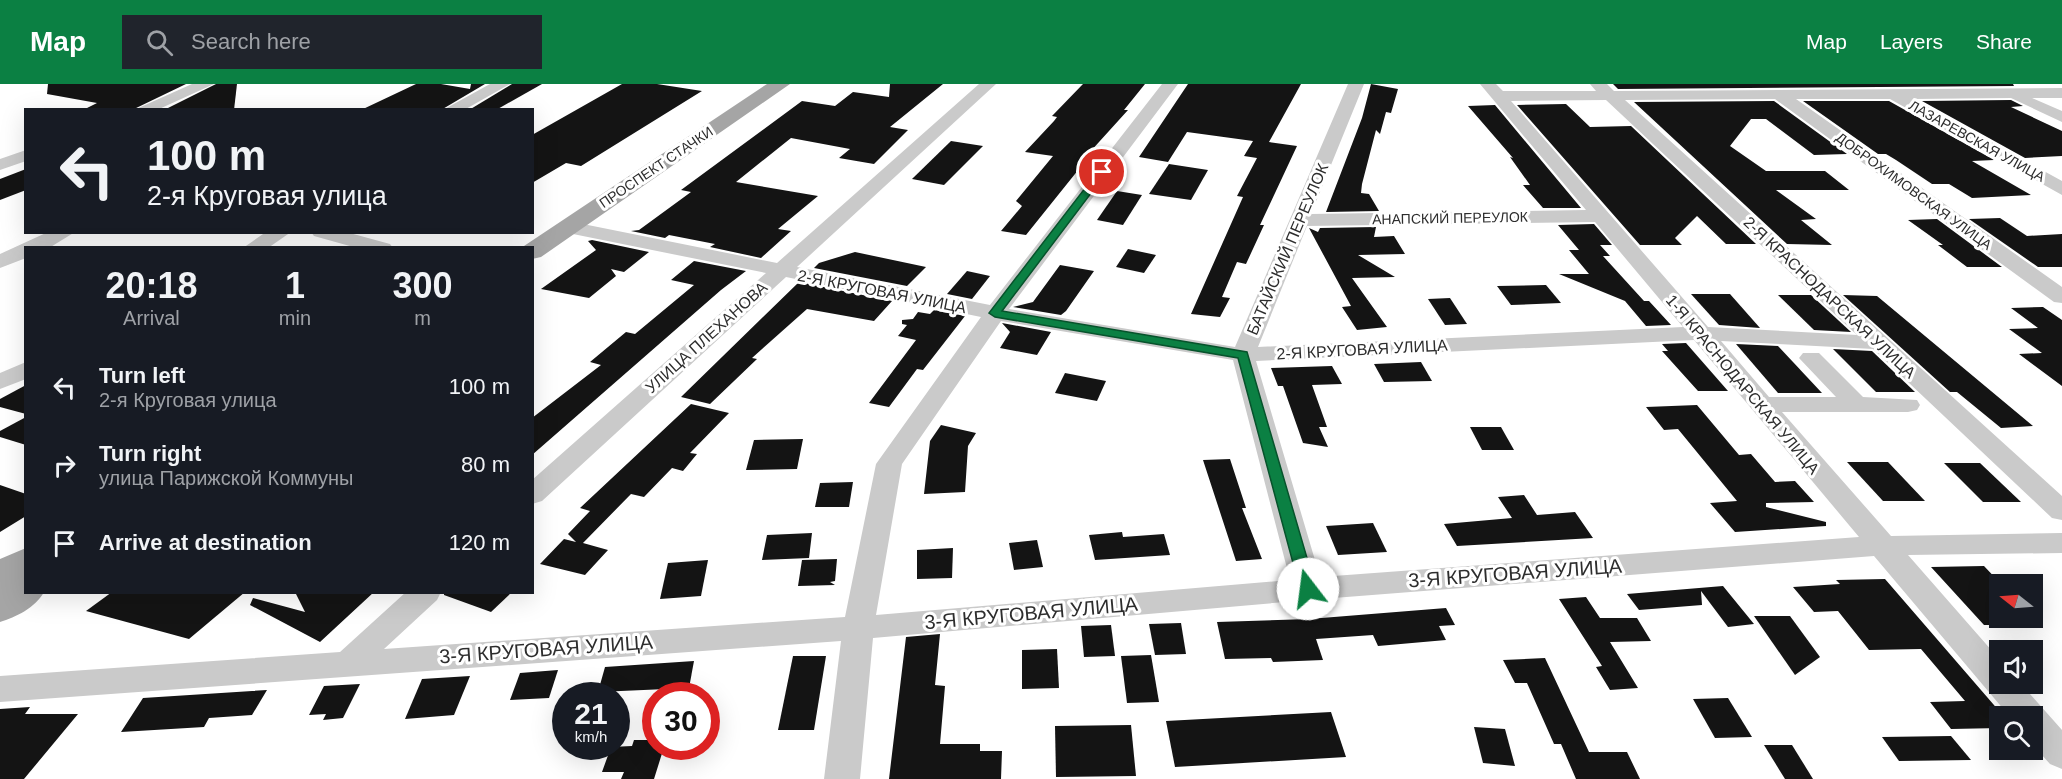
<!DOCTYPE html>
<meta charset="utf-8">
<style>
body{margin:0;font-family:Arial,sans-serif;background:#20242c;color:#f1f3f6;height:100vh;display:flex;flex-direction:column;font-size:22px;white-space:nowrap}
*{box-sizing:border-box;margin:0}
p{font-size:20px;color:#9ea1a6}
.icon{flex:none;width:33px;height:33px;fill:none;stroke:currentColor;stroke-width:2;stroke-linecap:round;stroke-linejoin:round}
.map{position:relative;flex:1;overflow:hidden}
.sheet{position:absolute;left:24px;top:162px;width:510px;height:348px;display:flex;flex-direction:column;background:#171b24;border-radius:0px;box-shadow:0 6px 24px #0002}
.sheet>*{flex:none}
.guide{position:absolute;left:24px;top:24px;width:510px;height:126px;border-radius:0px;box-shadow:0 6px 24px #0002;background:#171b24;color:#f1f3f6;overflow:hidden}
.needle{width:39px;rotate:287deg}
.buttons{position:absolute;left:1989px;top:490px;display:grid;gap:12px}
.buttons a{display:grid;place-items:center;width:54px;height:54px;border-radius:0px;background:#171b24;box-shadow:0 6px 24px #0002;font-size:30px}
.speed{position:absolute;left:552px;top:598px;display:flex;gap:12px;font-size:30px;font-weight:700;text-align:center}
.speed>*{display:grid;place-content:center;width:78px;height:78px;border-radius:50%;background:#171b24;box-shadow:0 6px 24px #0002;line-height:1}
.speed small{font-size:15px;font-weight:400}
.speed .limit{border:9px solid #d22;background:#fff;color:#111}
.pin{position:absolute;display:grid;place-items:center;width:51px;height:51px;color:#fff;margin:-26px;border:3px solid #fff;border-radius:50%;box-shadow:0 2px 6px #0007}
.me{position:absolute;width:66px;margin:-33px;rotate:345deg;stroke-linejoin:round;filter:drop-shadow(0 0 4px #0008)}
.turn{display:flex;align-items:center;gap:21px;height:126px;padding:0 24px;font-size:27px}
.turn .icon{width:78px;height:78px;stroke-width:2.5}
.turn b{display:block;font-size:42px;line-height:51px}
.eta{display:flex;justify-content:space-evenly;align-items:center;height:102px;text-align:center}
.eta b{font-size:36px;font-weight:600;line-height:42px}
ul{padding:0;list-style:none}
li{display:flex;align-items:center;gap:18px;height:78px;padding:0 24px}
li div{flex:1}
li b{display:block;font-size:22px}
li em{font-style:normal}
header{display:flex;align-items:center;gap:36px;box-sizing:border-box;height:84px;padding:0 30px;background:#0b8043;color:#fff}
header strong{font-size:28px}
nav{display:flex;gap:33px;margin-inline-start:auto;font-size:21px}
.search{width:420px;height:54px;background:#20242c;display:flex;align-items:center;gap:15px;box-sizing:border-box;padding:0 21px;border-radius:0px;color:#9ea1a6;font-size:22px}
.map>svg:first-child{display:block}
</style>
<header>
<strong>Map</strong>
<div class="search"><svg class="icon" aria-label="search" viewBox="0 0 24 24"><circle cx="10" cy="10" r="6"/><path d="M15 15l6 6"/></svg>Search here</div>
<nav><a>Map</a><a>Layers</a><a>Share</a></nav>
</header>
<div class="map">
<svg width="2062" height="695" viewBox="0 0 2062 695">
<rect width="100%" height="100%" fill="#fff"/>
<g fill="#141414">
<polygon points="48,0 186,0 132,26 83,26 97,19 47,10"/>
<polygon points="216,0 237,0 234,26 164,26"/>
<polygon points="416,0 441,0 470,5 471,0 485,0 441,26 361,26"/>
<polygon points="512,0 542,0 496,26 469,26"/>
<polygon points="622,0 657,0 702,7 581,82 566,79 532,99 532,51"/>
<polygon points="890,0 943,0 890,43 908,46 874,80 839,74 850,65 791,54 736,98 818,112 778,145 791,147 761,174 710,163 715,160 669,151 665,154 631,147 639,146 691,108 681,106 802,17 835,22 853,8 889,13"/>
<polygon points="1083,0 1145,0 1124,26 1128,26 1080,79 1083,80 1026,151 1001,147 1022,122 1016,117 1053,72 1025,68 1054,37 1057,33 1052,32"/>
<polygon points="1188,0 1301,0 1269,58 1297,62 1260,141 1264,141 1246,180 1237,178 1222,213 1230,214 1220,233 1191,230 1243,113 1237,112 1257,74 1244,72 1253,57 1187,48 1168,78 1139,73"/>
<polygon points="1371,0 1398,5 1391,29 1386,28 1380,50 1376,46 1362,100 1361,109 1369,110 1379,127 1326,128 1362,34"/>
<polygon points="1613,0 2013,0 2014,2 1618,5"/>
<polygon points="2011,16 2023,22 2011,23 2062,47 2062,72 2025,74 1922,17"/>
<polygon points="1774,17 1847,70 1814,71 1766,35 1751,35 1730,62 1766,87 1825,87 1849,106 1776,106 1816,135 1801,136 1832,161 1787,160 1634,18"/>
<polygon points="1803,17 1889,17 1994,76 1972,77 2031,111 1972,114 1949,100 1932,100 1896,76 1886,70 1878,70"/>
<polygon points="1566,20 1590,43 1631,42 1756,160 1726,160 1697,132 1675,154 1682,161 1640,161 1517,21"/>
<polygon points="1495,21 1581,124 1543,124 1523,101 1530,101 1510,73 1513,74 1468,22"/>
<polygon points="951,57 983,62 944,101 912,95"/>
<polygon points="1169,80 1208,86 1191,116 1149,110"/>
<polygon points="26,85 26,106 0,116 0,95"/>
<polygon points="1117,107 1142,111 1123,141 1097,136"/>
<polygon points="2000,134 2027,152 2062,150 2062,183 2038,183 1969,135"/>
<polygon points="1937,135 2002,183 1967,183 1938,161 1943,161 1908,136"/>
<polygon points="1594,140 1612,161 1600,161 1610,172 1603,172 1644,217 1649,217 1671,241 1646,242 1625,217 1559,190 1589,190 1569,166 1579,166 1558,141"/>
<polygon points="1376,143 1374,153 1394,152 1405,170 1358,171 1395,193 1352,194 1387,243 1357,246 1342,223 1351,222 1309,144 1318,148 1320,144"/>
<polygon points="592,156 649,168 624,188 611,185 616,192 589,214 541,205 596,166 588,157"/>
<polygon points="1128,165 1156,171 1144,189 1116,183"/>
<polygon points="855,168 926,183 907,202 814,184 819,179"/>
<polygon points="694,177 746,187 721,206 532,371 532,334 601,281 590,278 626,248 635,250 694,201 671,196"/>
<polygon points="1060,181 1094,187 1066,227 1061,231 1013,223 1033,218"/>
<polygon points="967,187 990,192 972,215 947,210"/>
<polygon points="799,198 892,217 874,237 807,225 752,274 757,275 710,320 681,313"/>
<polygon points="1546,201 1561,219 1511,221 1497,202"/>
<polygon points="1691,210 1730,210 1760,244 1719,241"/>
<polygon points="1778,211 1811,211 1851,248 1814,246"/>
<polygon points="1843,211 1877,212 2033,342 2001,344 1957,308 1950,308"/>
<polygon points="1450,214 1467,240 1445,241 1428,215"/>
<polygon points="2043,223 2062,236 2062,302 2019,270 2042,269 2009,245 2038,244 2011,224"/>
<polygon points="934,226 965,232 923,286 917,285 889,323 869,319 916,256 898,252 907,241 902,240 902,236 913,235 918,228 930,230"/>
<polygon points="1002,239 1051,248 1037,271 1000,264 1010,248"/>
<polygon points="1686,259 1728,307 1698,307 1662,267 1668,267 1662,260"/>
<polygon points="1736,260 1778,262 1822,309 1778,309"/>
<polygon points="1833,265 1872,267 1915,308 1876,308"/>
<polygon points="1421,278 1432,297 1384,298 1374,280"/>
<polygon points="1332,282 1342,300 1312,301 1327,343 1319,343 1328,363 1303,359 1283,302 1278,302 1271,284"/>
<polygon points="1065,289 1106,297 1097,317 1055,309"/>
<polygon points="26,301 26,330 0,323 0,315"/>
<polygon points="691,320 729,329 690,369 697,370 683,387 672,384 644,413 631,410 583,459 608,466 585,491 540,480 564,455 576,458 568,450 590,427 580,424"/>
<polygon points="1697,321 1739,371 1751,370 1775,398 1795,397 1814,418 1766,419 1766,423 1826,438 1826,442 1735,448 1710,419 1737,417 1678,345 1664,346 1646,323"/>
<polygon points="26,333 26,361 0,353 0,347"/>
<polygon points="941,341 976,349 968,362 965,408 924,410 930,357"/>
<polygon points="1470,343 1501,343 1514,366 1482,366"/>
<polygon points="803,355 797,385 746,386 754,356"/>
<polygon points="1230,375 1246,424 1242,424 1262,475 1236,477 1203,376"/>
<polygon points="1847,378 1888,378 1925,417 1883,417"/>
<polygon points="1944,379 1980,379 2021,418 1983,418"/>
<polygon points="853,398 849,423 815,423 820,399"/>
<polygon points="0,401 26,410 26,432 0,448"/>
<polygon points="1524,411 1537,431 1575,428 1593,454 1457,462 1444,440 1512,434 1498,413"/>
<polygon points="1373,439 1387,468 1338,471 1326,442"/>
<polygon points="1122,448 1123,453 1164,450 1170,471 1095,476 1089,451"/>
<polygon points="812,449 809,474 762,476 767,451"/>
<polygon points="1037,456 1043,483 1014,486 1009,459"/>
<polygon points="953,464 952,494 917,495 917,466"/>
<polygon points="837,475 835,497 830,498 835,501 798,502 802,476"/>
<polygon points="708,476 701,512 660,515 668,479"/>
<polygon points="1984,482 2002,501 2000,534 2032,534 2039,541 1984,541 1931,483"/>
<polygon points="1885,495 2000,628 2000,644 1951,645 1930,618 1965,617 1921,565 1869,566 1838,527 1814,528 1793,503 1840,500 1836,496"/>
<polygon points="1723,502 1754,540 1728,543 1701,507 1702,521 1639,526 1627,510"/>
<polygon points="112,508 245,508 189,555 86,527"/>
<polygon points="295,508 374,508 320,558 250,521 253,514 305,528"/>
<polygon points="444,508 512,508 491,528 444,511"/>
<polygon points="1586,513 1600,534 1637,534 1651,557 1610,558 1638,604 1610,606 1596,583 1602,582 1559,515"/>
<polygon points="1446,524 1455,541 1439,542 1446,556 1378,562 1373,551 1316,555 1323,576 1273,578 1271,574 1225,575 1217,538 1309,535"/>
<polygon points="1754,532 1790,532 1820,573 1795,591"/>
<polygon points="1181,539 1186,570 1155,571 1149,540"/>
<polygon points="1111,541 1115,572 1084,573 1081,542"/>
<polygon points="940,550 935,601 945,602 940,660 980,660 980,667 1002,667 1001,695 889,695 906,553"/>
<polygon points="1057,565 1059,604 1022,605 1022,566"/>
<polygon points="1151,571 1159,618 1127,619 1121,572"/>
<polygon points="793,572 826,572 814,646 778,646"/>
<polygon points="1545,574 1589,668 1627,668 1640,695 1576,695 1561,660 1554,660 1527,599 1515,599 1503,576"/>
<polygon points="694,577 689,604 598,608 605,583"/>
<polygon points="558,586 549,614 510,616 520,589"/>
<polygon points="470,592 454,631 405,635 422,595"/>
<polygon points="360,600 343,634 323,636 326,630 309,631 324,602"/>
<polygon points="267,606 252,631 209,634 204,643 121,648 143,614"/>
<polygon points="1728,614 1752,653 1715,654 1693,615"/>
<polygon points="30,623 25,630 78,630 24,695 0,695 0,625"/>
<polygon points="1331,628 1346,673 1175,683 1166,637"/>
<polygon points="1131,641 1136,692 1056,693 1055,642"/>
<polygon points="1474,643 1505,645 1515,682 1483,679"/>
<polygon points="1951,652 1971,676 1899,677 1882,653"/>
<polygon points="634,656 656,656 656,663 664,663 654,695 621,695 624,688 602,688 611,663 632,662"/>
<polygon points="1764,661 1792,661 1813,695 1785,695"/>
</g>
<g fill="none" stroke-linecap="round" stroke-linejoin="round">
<g fill="#cacaca" fill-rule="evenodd">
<polygon points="192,0 214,0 157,26 134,26"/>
<polygon points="490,0 510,0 464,26 443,26"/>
<path d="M979,0H996L797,183L990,221L1162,0H1178L1009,225L1235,263L1348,0H1364L1311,130L1586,126L1480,0H1496L1503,7H1596L1590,0H1607L1614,7L2062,4V14H2032L2062,27V38L2011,14L1913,15L2062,97V111L1890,15H1796L2062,203V219L2054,218L1775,15L1625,16L2062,412V436L2052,434L1873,265L1721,257L1769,313H1836L1799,274L1803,269H1819L1863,313L1917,316L1920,321L1917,326L1908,328H1782L1891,452L2062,449V469L1908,471L2000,576V600H2021L2062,646V685L2050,680L2032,660V633H2010L1874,472L1308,516L873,554L860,695H824L841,557L0,618V592L340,568L406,508H441L437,516L384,565L845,533L876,380L981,233L786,193L542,417L532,420V396L766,189L568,149L558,143L568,137L777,179ZM1606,16L1857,251L1708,243L1511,17ZM1595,138L1683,243L1258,263L1307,142ZM1001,237L1233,276L1290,496L876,531L902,380ZM1694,256L1859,453L1320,493L1256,277Z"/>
<polygon points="26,66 26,77 0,86 0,75"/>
<polygon points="48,148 75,148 49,164 26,164 26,174 0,184 0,170"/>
<polygon points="266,148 291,148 268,164 243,164"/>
<polygon points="311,148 346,148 390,160 393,164 357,164 314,152"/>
<polygon points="26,278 26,295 0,305 0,289"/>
</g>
<g fill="#a5a5a5" fill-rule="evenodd">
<polygon points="767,0 790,0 541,173 532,175 532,164 521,164"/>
<path d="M26,464V508H44C35,524 16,533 0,538V475Z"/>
</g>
</g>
<polygon fill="#0b8043" stroke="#07532c" stroke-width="1.5" points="1099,86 1107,88 1002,227 1247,268 1316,505 1314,509 1308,511 1300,505 1238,274 995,233 989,229"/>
<g text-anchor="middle" stroke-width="6" stroke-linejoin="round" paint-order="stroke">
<g font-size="14" fill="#2d2d2d" stroke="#fff">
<text transform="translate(1977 57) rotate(29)" y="5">ЛАЗАРЕВСКАЯ УЛИЦА</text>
<text transform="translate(656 83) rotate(-34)" y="5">ПРОСПЕКТ СТАЧКИ</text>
<text transform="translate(1914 107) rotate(36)" y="5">ДОБРОХИМОВСКАЯ УЛИЦА</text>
<text transform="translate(1450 134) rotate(-1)" y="5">АНАПСКИЙ ПЕРЕУЛОК</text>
</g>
<g font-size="16" fill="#2d2d2d" stroke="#fff">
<text transform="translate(1287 165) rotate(-67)" y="6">БАТАЙСКИЙ ПЕРЕУЛОК</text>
<text transform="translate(882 207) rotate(11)" y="6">2-Я КРУГОВАЯ УЛИЦА</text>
<text transform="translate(1830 213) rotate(43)" y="6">2-Я КРАСНОДАРСКАЯ УЛИЦА</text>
<text transform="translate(706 253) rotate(-42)" y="6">УЛИЦА ПЛЕХАНОВА</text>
<text transform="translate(1362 265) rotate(-3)" y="6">2-Я КРУГОВАЯ УЛИЦА</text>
<text transform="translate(1743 300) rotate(50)" y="6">1-Я КРАСНОДАРСКАЯ УЛИЦА</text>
</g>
<g font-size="20" fill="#2d2d2d" stroke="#fff">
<text transform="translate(1515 489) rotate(-4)" y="7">3-Я КРУГОВАЯ УЛИЦА</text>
<text transform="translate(1031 529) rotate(-5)" y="7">3-Я КРУГОВАЯ УЛИЦА</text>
<text transform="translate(546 565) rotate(-4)" y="7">3-Я КРУГОВАЯ УЛИЦА</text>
</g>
</g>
</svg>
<div class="buttons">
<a><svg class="needle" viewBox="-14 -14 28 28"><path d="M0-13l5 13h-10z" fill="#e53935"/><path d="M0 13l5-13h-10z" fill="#9ea1a6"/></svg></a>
<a><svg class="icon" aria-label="sound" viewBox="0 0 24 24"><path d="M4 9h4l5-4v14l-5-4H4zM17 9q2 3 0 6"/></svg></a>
<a><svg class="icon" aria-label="search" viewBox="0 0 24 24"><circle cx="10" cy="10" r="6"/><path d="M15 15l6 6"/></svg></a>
</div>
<div class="speed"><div>21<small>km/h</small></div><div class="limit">30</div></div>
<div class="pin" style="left:1102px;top:88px;background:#d93025"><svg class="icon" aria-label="arrive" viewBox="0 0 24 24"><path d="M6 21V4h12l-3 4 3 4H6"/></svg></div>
<svg class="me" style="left:1308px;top:505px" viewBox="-20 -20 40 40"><circle r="19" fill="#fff"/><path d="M0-13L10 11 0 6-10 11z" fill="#0b8043"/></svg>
<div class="guide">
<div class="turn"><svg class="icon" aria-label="left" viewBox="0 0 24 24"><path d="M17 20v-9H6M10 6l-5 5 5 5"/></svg><div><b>100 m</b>2-я Круговая улица</div></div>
</div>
<section class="sheet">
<div class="eta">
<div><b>20:18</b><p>Arrival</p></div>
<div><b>1</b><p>min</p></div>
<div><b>300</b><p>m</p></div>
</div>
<ul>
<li><svg class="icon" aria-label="left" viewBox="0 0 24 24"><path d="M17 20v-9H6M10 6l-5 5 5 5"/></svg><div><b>Turn left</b><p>2-я Круговая улица</p></div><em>100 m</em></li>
<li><svg class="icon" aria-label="right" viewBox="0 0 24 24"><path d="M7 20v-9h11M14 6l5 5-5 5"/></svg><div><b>Turn right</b><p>улица Парижской Коммуны</p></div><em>80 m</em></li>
<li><svg class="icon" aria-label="arrive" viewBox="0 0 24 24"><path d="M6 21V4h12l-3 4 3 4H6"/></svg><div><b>Arrive at destination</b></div><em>120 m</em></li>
</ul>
</section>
</div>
